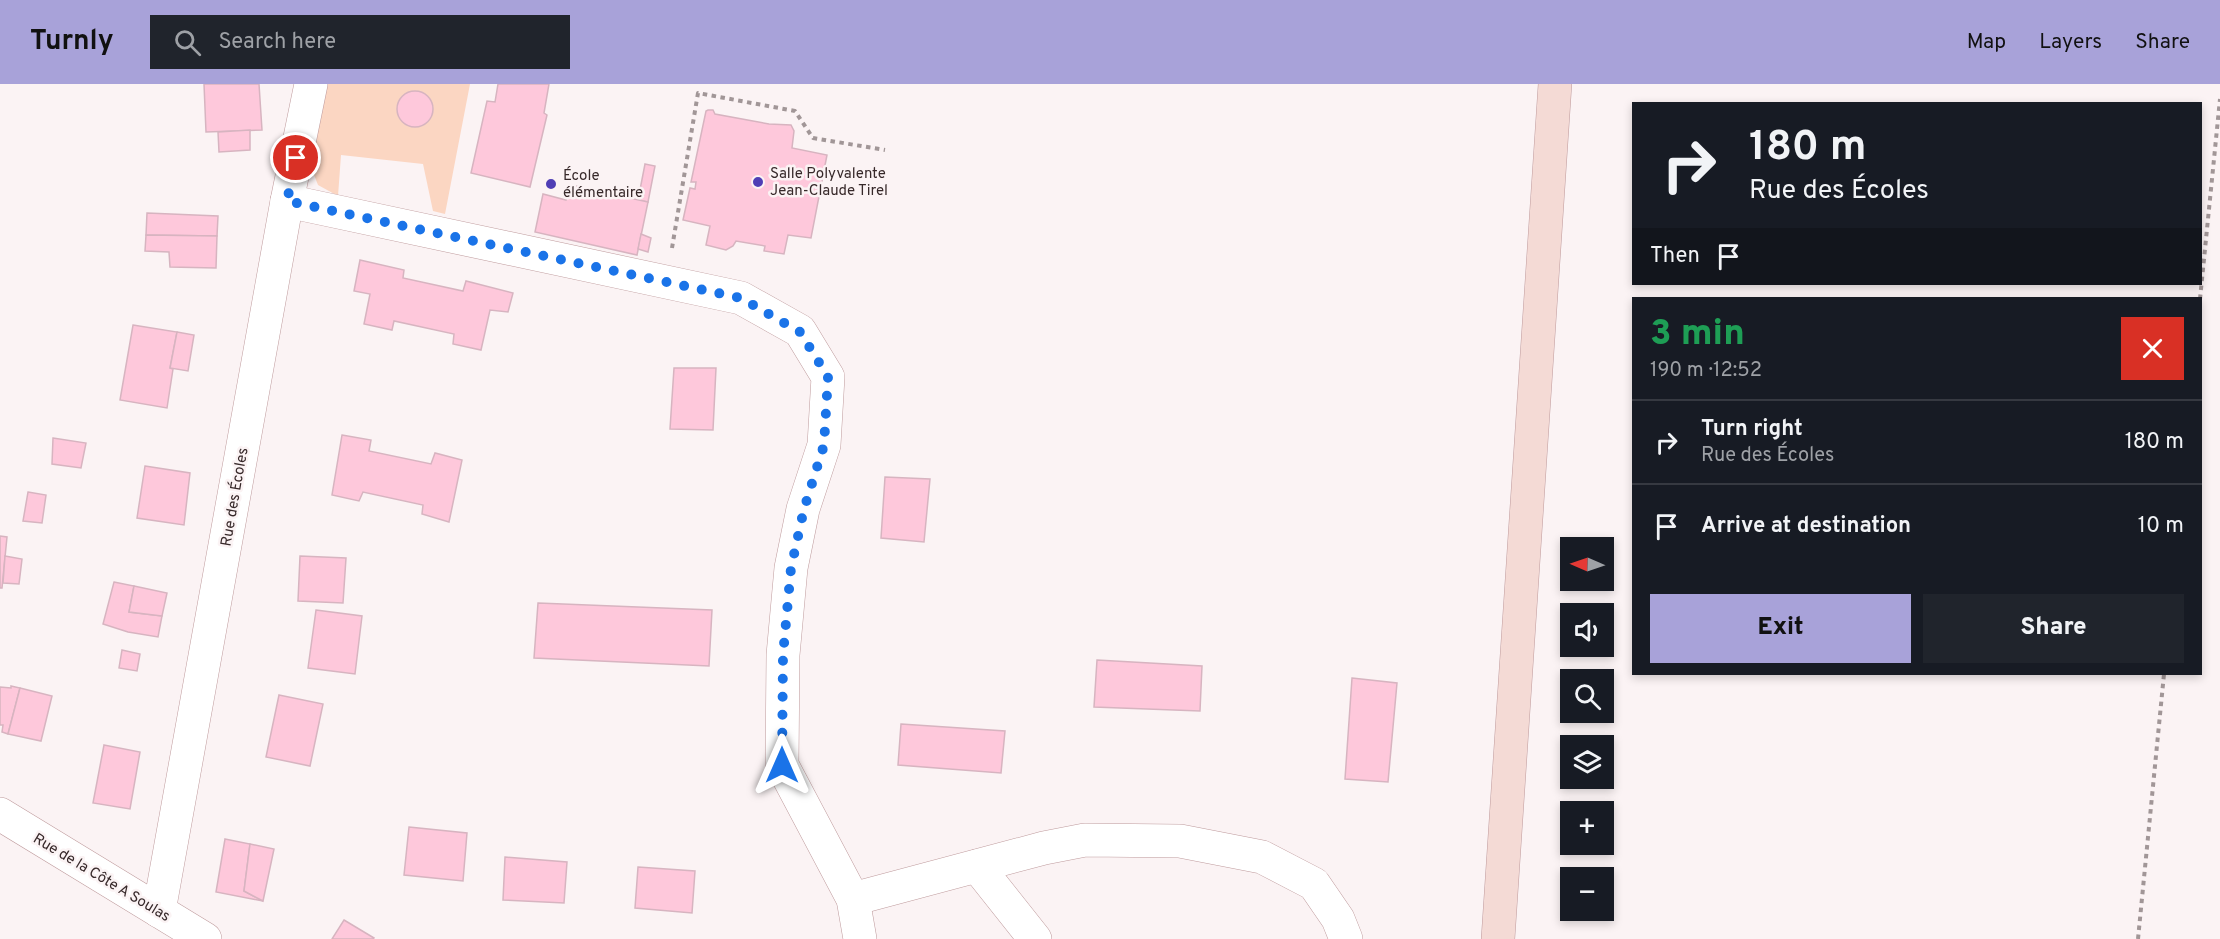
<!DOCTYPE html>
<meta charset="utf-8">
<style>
body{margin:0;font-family:Overpass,sans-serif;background:#20242c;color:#f1f3f6;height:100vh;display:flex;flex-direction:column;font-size:22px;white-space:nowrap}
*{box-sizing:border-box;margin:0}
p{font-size:20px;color:#9ea1a6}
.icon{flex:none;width:33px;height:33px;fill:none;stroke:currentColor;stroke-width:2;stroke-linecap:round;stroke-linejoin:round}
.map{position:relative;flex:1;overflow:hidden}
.drawer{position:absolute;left:1632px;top:213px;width:570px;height:378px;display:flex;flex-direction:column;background:#171b24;border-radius:0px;box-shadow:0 3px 9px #0003}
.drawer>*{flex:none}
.top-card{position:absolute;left:1632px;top:18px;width:570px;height:183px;border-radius:0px;box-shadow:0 3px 9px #0003;background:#171b24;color:#f1f3f6;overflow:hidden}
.needle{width:39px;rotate:272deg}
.tools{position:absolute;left:1560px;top:453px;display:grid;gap:12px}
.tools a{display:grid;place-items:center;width:54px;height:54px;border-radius:0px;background:#171b24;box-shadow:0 3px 9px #0003;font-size:30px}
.pin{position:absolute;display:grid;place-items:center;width:51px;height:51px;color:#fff;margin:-26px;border:3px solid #fff;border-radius:50%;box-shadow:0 2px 6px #0007}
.me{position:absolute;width:66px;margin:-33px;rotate:0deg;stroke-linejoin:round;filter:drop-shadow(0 0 4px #0008)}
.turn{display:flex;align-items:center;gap:21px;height:126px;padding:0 18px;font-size:27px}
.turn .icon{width:78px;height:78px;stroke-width:2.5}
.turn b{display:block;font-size:42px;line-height:51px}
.then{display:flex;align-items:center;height:57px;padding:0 18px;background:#0003;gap:12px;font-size:22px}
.round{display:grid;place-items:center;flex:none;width:63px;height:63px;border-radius:0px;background:#20242c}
.summary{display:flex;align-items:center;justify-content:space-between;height:102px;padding:0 18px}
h1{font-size:36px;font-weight:800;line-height:45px;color:#1e9e55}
.cta{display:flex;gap:12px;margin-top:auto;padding:12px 18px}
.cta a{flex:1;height:69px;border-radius:0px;background:#a8a2d9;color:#111;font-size:24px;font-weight:800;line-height:69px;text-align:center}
.cta a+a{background:#20242c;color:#f1f3f6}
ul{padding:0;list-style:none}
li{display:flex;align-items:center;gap:18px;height:84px;padding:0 18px;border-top:2px solid #363941}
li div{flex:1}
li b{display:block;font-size:22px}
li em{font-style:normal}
header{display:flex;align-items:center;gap:36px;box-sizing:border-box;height:84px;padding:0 30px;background:#a8a2d9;color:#111}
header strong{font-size:28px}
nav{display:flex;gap:33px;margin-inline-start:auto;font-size:21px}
.search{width:420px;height:54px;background:#20242c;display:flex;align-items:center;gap:15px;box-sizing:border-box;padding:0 21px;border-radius:0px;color:#9ea1a6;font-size:22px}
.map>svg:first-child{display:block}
</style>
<header>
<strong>Turnly</strong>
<div class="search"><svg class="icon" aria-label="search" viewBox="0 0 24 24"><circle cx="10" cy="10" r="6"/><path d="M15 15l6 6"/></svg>Search here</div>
<nav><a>Map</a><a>Layers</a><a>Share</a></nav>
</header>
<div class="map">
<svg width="2220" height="855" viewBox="0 0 2220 855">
<rect width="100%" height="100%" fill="#fbf3f4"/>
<polygon fill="#fbd6c2" points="326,0 470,0 445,130 433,127 423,80 341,71 338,112 318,101 309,78"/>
<g fill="#fec8db" stroke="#d7b4c0" stroke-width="1.5">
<polygon points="204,0 259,0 262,46 206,48"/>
<polygon points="498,0 549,0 544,29 547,31 530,103 471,89 487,17 495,18"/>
<circle cx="415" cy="25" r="18"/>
<polygon points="708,26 713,26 715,30 769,40 791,41 794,47 792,64 827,71 811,154 788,151 784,170 764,167 765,162 736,157 733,162 726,166 706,161 710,142 683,136 690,104 695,105 696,98 691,98 706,27"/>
<polygon points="250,46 250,66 219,68 218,48"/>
<polygon points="645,80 655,82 648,118 638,116"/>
<polygon points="571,101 648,118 637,171 535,148 543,110 566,116"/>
<polygon points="147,129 218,132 217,152 146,151"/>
<polygon points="641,150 651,154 648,168 638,165"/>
<polygon points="146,151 217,152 216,184 170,183 169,168 145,167"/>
<polygon points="360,176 404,186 403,194 463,207 466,197 513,209 508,228 490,226 481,266 453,260 454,250 394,237 392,246 364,240 370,210 354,207"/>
<polygon points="133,241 177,248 170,284 173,285 167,324 120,316"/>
<polygon points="177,248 194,251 188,287 170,284"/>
<polygon points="674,284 716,284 713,346 670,345"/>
<polygon points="342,351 371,356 369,367 431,380 435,369 462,376 449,438 422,430 423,421 363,408 359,417 332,411"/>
<polygon points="53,354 86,359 81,384 52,380"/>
<polygon points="145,382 190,389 184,441 137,434"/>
<polygon points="885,393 930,395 924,458 881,454"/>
<polygon points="28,408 46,411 42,439 23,437"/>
<polygon points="0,452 7,453 2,504 0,504"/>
<polygon points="5,472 22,475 19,500 3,499"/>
<polygon points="300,472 346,474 343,519 298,517"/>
<polygon points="114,498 134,502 129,528 162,532 158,553 128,548 103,540"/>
<polygon points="134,502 167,509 162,532 129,528"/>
<polygon points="538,519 712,526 709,582 534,574"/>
<polygon points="316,526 362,532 355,590 308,584"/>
<polygon points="122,566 140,570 137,587 119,584"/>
<polygon points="1097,576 1202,582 1200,627 1094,623"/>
<polygon points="1352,594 1397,599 1388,698 1345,695"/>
<polygon points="11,602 20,604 8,650 2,648 3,641 0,641 0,603 11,604"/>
<polygon points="20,604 52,612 41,657 8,650"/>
<polygon points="279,611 323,620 310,682 266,673"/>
<polygon points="901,640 1005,647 1001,689 898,681"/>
<polygon points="104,661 140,668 130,725 93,719"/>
<polygon points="409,743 467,749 463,797 404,791"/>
<polygon points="225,755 250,760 244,807 263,817 216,808"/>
<polygon points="250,760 274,765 263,817 244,807"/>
<polygon points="505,773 567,778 564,819 503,816"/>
<polygon points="638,783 695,787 692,829 635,824"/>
<polygon points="344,836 374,854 373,855 332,855"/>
</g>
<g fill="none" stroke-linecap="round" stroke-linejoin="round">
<defs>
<g id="minor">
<polyline points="287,117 741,214 800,247 828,293 824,361 803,425 791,484 783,571 782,681 853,815 860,855"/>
<polyline points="0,730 205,855"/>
<polyline points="977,782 1035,855"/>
<polyline points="853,815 1044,764 1085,756 1180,757 1262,773 1314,800 1338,835 1346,855"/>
<polyline points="159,827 287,117 311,0"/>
</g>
<polyline id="secondary" points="1498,855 1555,0"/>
</defs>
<use href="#minor" stroke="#bf9b9d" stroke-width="34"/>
<use href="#secondary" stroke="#bf9b9d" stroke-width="34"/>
<g stroke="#a19697" stroke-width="4" stroke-dasharray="4.5 4.5" stroke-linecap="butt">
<polyline points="672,164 698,9 795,27 813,54 885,66"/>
<polyline points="2200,215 2220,15"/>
<polyline points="2138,855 2164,590"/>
</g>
<use href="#minor" stroke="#fff" stroke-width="33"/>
<use href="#secondary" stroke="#f4dad5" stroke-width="33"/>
</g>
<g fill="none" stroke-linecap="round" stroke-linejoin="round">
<polyline stroke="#1a73e8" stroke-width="10" stroke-dasharray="0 18" points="296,74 287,117 741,214 800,248 828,293 824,361 804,425 791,484 783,571 782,681"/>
</g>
<g fill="#4f3eb5" stroke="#fbf3f4" stroke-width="2">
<circle cx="758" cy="98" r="6"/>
<circle cx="551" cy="100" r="6"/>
</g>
<g text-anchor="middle" stroke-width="5" stroke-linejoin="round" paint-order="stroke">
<g font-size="15" fill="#37292a" stroke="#fbf3f4" text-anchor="start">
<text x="770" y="94">Salle Polyvalente<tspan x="770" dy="17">Jean-Claude Tirel</tspan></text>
<text x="563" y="96">École<tspan x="563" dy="17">élémentaire</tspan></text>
</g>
<g font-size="15" fill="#37292a" stroke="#fbf3f4">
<text transform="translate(234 413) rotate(-80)" y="5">Rue des Écoles</text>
<text transform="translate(102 793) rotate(31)" y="5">Rue de la Côte A Soulas</text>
</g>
</g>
</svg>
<div class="tools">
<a><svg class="needle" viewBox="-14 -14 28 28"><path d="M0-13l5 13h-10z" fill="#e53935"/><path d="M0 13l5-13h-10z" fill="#9ea1a6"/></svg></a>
<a><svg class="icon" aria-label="sound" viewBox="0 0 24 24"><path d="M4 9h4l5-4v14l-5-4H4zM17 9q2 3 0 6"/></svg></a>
<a><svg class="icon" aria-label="search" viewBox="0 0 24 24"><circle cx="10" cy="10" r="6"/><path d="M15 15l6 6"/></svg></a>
<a><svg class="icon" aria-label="layers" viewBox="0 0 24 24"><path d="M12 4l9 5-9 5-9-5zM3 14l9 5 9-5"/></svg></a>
<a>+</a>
<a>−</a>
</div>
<div class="pin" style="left:296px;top:74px;background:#d93025"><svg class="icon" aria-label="arrive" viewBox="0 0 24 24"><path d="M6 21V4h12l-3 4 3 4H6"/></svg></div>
<svg class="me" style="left:782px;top:681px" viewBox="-20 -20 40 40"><path d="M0-17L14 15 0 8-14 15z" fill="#1a73e8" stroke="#fff" stroke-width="4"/></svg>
<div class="top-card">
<div class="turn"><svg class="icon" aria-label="right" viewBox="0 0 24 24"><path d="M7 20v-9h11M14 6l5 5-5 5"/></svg><div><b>180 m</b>Rue des Écoles</div></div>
<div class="then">Then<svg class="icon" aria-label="arrive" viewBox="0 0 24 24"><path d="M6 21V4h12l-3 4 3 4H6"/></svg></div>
</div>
<section class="drawer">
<div class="summary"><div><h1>3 min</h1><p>190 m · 12:52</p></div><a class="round" style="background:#d93025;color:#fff"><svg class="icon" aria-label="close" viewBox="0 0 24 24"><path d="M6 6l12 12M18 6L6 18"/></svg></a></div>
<ul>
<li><svg class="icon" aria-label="right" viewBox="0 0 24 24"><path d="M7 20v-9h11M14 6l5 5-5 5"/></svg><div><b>Turn right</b><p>Rue des Écoles</p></div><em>180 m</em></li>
<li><svg class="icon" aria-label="arrive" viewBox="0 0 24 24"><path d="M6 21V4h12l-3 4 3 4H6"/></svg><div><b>Arrive at destination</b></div><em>10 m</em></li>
</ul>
<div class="cta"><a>Exit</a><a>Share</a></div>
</section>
</div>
